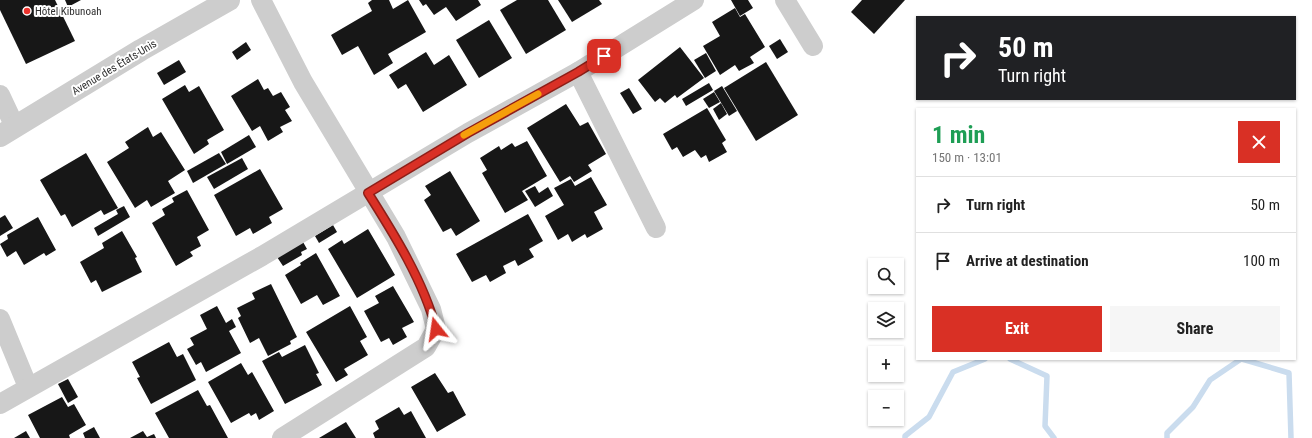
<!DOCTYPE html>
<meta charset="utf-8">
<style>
body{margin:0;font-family:"Roboto Condensed",sans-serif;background:#f6f6f6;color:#222;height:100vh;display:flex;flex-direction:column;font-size:15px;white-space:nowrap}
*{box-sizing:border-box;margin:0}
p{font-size:13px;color:#767676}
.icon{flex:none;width:22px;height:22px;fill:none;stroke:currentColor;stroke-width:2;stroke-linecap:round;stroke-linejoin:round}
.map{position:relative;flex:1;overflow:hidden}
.details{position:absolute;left:916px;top:108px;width:380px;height:252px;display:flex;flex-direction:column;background:#fff;border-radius:0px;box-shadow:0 1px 3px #0004}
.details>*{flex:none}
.banner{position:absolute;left:916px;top:16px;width:380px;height:84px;border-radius:0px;box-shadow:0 1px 3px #0004;background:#202124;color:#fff;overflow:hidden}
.tools{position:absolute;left:868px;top:258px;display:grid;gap:8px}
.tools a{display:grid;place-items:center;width:36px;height:36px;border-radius:0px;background:#fff;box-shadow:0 1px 3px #0004;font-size:20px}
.pin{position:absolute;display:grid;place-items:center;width:34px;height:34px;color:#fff;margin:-17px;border-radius:8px;box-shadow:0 2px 6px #0006}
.me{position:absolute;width:44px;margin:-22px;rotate:345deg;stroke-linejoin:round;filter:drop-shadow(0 0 3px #0008)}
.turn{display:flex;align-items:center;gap:14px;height:84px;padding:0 16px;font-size:18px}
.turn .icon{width:52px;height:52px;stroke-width:2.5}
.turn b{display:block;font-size:28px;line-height:34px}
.round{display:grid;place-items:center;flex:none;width:42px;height:42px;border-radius:0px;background:#f6f6f6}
.overview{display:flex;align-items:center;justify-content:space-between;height:68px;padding:0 16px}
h1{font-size:24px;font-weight:700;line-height:30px;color:#1e9e55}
.cta{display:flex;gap:8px;margin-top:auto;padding:8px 16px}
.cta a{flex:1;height:46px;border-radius:0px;background:#d93025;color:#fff;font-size:16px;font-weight:700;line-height:46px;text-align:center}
.cta a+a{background:#f6f6f6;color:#222}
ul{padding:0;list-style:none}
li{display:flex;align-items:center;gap:12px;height:56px;padding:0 16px;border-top:1px solid #e0e0e0}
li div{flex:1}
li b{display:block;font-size:15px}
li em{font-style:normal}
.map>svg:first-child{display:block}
</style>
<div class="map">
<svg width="1312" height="438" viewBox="0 0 1312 438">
<rect width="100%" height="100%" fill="#fff"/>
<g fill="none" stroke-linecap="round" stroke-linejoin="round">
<g stroke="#cadcee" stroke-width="5.5">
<polyline points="1010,359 1047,376 1045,426 1054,438"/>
<polyline points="1242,359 1289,373 1291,438"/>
<polyline points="905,438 905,436 929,417 953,372 985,359"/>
<polyline points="1167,438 1167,433 1193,407 1210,380 1241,359"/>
</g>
</g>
<g fill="#171717">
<polygon points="0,0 55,0 75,41 26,64 0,10"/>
<polygon points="65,0 81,0 68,7"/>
<polygon points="372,0 389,0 393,9 408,0 426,32 388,54 393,63 374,75 358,46 342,55 331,35 372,11 368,3"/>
<polygon points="419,0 478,0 481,5 456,21 446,7 434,15 426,4 423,6"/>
<polygon points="517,0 548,0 566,30 526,54 500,10"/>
<polygon points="558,0 599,0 602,4 572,22"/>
<polygon points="731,0 748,0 753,8 740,16"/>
<polygon points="862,0 905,0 874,34 851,12"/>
<polygon points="735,8 740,17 745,14 765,47 750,57 754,63 739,71 735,65 720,75 703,46 720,36 712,22"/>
<polygon points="489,20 512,58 479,78 456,40"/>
<polygon points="780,39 788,52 777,59 769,46"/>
<polygon points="246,42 251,50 237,60 232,52"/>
<polygon points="680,47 704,78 677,98 675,95 665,103 660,98 655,102 638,80"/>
<polygon points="426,52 434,65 449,55 467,85 423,112 406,84 398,89 389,75"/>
<polygon points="706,53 716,71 705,78 694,60"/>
<polygon points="179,60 186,72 164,85 157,73"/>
<polygon points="766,62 798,115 756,141 724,88"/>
<polygon points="258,79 264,90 268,88 273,96 281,92 290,107 285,110 292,121 280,127 283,132 268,141 260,126 252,131 231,96"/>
<polygon points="709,83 713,90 686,106 682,99"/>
<polygon points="185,85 189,92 199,86 224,130 207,140 209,144 194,154 162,99"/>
<polygon points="722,86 737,111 729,116 714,91"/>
<polygon points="629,88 642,109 633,114 620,93"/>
<polygon points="714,92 720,102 709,108 703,99"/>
<polygon points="721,103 727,114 719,120 713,109"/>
<polygon points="566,104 580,126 588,122 606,154 588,165 592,171 574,182 570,176 560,182 527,128"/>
<polygon points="707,108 726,140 722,143 727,152 709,162 706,155 701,158 695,150 683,157 677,147 672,150 663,134"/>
<polygon points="148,127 153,137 161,132 185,170 168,181 175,193 151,207 147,200 135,208 107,162 129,148 125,142"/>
<polygon points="249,135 256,147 227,164 221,152"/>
<polygon points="527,141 547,176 522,191 528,200 505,213 482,173 487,170 480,158 499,146 501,150 512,143 515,147"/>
<polygon points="86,153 118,208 104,215 101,210 72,227 65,214 61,216 40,180"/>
<polygon points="219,153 226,164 193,183 187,171"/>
<polygon points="242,158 248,169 214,189 207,177"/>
<polygon points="260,169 283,209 269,217 272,223 253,234 250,228 236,236 214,195"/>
<polygon points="450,171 480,221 456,236 451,228 443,232 424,200 431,195 425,186"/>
<polygon points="591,177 607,205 594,212 603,229 587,238 585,234 572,242 568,234 558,240 545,216 564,205 554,188 571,179 575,186"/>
<polygon points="535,186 539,193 548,187 553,196 535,207 525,191"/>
<polygon points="187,190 209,230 197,237 201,246 190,252 193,256 176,266 152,223 165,215 162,209 174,202 172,198"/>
<polygon points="124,206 130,217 98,236 94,228 118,214 116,210"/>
<polygon points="528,214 543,241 529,249 534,257 518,266 515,260 503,266 506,273 490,282 486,275 472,282 456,254"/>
<polygon points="5,215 13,228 0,236 0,218"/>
<polygon points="38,217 56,250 46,256 44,253 24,265 16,251 7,257 0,244 8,239 7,235"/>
<polygon points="333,225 337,232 319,243 315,236"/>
<polygon points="368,229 395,275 357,298 328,249 342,240 344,244"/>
<polygon points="122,231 137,257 135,258 142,272 102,292 96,280 91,283 80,262 104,248 102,243"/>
<polygon points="303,242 307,249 301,252 302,255 283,266 277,257"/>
<polygon points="316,253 340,296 323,305 317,295 301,304 285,275 301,265 300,263"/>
<polygon points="271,284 297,337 290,341 291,344 268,356 259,338 250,343 238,318 241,316 237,308 255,299 252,293"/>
<polygon points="393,286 414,322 402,328 407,337 393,345 389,338 381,342 364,311 379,303 375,296"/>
<polygon points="217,306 226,323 232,319 236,327 229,331 241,353 206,372 201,362 196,365 187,349 194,345 190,338 207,329 200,315"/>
<polygon points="350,306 367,337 360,341 368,355 344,369 348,375 336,382 306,332"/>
<polygon points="169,342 177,357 183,354 196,380 151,404 137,378 140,377 132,362"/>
<polygon points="305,345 319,373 316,374 322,385 285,404 262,361 279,352 282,357"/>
<polygon points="241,363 248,375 252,372 274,411 259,420 256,413 251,416 249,413 231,423 208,382"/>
<polygon points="435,373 448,393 453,391 466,415 437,432 411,387"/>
<polygon points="68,379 78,397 68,403 58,384"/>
<polygon points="198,390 207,406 210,405 228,438 169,438 155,413"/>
<polygon points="62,397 68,407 74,404 86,425 69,435 70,438 40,438 28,415"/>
<polygon points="399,407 404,415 411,411 426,438 375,438 373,433 379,429 375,421"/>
<polygon points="346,422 356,438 319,438"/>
<polygon points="94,427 100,438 85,438 83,433"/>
<polygon points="26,431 30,438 14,438"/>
<polygon points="143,431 147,437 154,434 156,438 130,438"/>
</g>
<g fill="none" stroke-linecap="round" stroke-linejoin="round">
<g stroke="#cdcdcd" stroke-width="20">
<polyline points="261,0 303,82 396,237 431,309 436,329 426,347 282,438"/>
<polyline points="785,0 813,46"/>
<polyline points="578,72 656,228"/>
<polyline points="0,95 15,127"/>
<polyline points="0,319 28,387"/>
<polyline points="0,404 262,256 468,133 578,72 694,0"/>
</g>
<polyline stroke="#cdcdcd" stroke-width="22" points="0,136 141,50 229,0"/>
</g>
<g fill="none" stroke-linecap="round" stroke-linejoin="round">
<defs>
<path id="route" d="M436,329C424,282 394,234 368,193L468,133L578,72L604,56"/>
</defs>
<use href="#route" stroke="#8d1f18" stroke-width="10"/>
<use href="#route" stroke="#d93025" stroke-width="7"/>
<polyline stroke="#f59e0b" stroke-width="7" points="464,135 538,94"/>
</g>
<circle fill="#ed332d" stroke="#fff" stroke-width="1.5" cx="27" cy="11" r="4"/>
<g text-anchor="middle" stroke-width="4" stroke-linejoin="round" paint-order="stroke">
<g font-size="11" fill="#303030" stroke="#fff" text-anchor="start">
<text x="35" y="15">Hôtel Kibunoah</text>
</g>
<g font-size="11" fill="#303030" stroke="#fff">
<text transform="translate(114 67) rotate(-31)" y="4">Avenue des États-Unis</text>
</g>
</g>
</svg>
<div class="tools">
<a><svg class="icon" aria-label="search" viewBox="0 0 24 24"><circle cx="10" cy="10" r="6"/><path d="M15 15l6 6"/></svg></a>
<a><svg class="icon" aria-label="layers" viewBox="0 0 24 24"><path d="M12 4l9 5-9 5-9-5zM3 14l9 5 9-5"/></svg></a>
<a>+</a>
<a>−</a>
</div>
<div class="pin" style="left:604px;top:56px;background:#d93025"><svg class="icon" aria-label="arrive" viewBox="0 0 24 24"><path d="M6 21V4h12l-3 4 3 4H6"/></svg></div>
<svg class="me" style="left:436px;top:329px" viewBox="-20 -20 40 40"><path d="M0-17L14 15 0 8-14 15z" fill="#d93025" stroke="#fff" stroke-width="4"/></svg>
<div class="banner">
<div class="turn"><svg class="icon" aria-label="right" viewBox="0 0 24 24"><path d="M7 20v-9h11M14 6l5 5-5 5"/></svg><div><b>50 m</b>Turn right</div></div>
</div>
<section class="details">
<div class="overview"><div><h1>1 min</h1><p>150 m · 13:01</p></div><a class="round" style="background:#d93025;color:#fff"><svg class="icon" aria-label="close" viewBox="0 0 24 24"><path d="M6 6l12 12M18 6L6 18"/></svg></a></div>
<ul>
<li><svg class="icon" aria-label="right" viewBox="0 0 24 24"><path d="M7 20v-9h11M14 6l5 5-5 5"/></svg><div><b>Turn right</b></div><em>50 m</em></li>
<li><svg class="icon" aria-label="arrive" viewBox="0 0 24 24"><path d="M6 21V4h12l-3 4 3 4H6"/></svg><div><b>Arrive at destination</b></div><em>100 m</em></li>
</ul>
<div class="cta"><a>Exit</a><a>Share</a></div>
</section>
</div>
